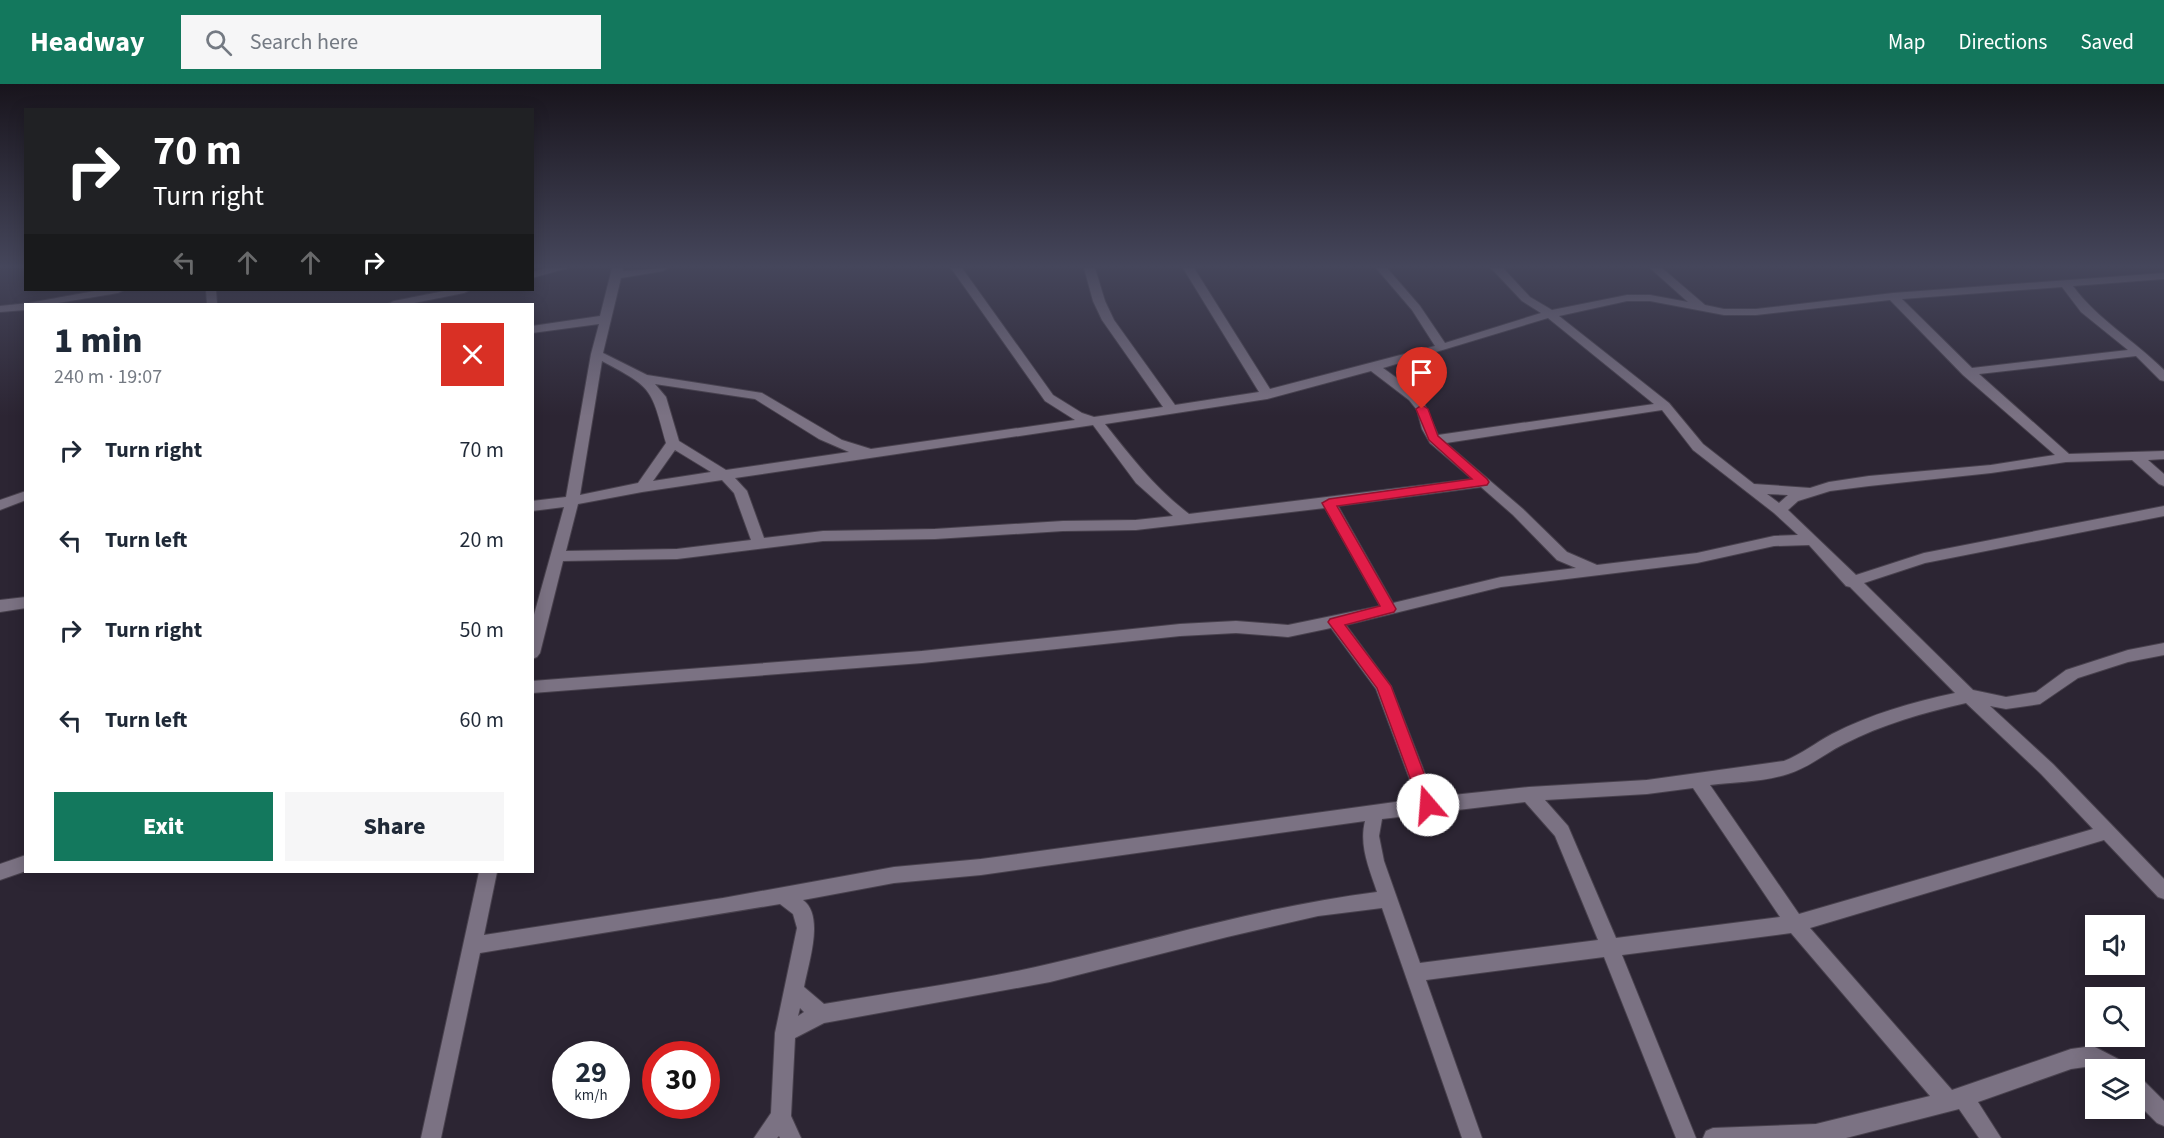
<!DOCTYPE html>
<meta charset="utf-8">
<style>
body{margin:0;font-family:"Source Sans 3",sans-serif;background:#f6f6f7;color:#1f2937;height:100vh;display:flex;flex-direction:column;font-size:22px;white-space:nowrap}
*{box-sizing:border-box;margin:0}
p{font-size:20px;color:#747a83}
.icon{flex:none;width:33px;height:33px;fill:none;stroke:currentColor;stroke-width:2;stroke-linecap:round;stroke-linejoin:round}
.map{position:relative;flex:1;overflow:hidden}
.details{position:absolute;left:24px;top:219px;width:510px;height:570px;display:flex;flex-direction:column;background:#fff;border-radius:0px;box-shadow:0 3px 15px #0003}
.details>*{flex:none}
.guide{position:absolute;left:24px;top:24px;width:510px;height:183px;border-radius:0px;box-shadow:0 3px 15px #0003;background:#202124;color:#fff;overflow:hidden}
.controls{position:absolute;left:2085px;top:831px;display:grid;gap:12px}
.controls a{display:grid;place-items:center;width:60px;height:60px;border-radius:0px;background:#fff;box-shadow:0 3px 15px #0003;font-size:30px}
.speed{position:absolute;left:552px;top:957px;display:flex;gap:12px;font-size:30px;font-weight:700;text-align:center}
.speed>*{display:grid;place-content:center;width:78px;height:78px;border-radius:50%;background:#fff;box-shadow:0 3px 15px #0003;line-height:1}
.speed small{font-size:15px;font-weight:400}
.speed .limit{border:9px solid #d22;background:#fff;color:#111}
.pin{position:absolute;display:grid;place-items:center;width:51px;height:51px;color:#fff;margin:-62px -26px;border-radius:50% 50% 50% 0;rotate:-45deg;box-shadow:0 0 6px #0007}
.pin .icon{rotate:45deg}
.me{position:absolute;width:66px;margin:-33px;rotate:342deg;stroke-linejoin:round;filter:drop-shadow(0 0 4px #0008)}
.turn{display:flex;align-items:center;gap:21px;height:126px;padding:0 30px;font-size:27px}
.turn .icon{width:78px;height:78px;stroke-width:2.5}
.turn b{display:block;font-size:42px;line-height:51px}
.lanes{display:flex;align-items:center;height:57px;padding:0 30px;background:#0003;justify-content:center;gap:30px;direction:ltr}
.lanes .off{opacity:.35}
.round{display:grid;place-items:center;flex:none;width:63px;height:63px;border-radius:0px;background:#f6f6f7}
.headline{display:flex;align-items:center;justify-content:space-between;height:102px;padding:0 30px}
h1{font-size:36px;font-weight:800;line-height:45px}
.primary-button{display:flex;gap:12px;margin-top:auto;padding:12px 30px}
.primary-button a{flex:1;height:69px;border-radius:0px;background:#13785d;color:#fff;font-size:24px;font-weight:800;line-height:69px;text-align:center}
.primary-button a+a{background:#f6f6f7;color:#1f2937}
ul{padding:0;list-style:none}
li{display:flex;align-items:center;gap:18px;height:90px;padding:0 30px}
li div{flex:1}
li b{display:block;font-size:22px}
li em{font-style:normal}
header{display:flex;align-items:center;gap:36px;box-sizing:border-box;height:84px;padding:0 30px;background:#13785d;color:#fff}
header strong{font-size:28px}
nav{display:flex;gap:33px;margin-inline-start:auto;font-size:21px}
.search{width:420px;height:54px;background:#f6f6f7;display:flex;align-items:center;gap:15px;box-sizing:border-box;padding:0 21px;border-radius:0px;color:#747a83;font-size:22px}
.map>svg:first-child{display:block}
</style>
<header>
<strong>Headway</strong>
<div class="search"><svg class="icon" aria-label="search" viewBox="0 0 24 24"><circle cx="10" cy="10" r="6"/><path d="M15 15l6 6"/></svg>Search here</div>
<nav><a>Map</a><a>Directions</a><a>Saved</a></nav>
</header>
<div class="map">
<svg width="2164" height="1054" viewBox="0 0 2164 1054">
<rect width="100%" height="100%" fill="#2c2533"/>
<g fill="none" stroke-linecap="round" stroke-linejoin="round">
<defs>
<g id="minor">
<polygon points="546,184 568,184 532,194 532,188"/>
<path d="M612,184H623V187L668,184L663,187L621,194L603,269L647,291L762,309L842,356L871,365L1075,336L1045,317L951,184H962L1053,311L1082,329L1094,333L1163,323L1102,236L1093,217L1084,184H1095L1105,217L1114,236L1175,321L1259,308L1183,184H1194L1270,305L1435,262L1412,226L1376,184H1387L1420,222L1445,259L1541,229L1522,217L1491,184H1503L1530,213L1552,226L1627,211H1650L1688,218L1650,184H1662L1705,221L1724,225H1756L1893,209L2164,189V195L2073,202C2098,236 2134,256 2164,286V297L2160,296L2136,272L1979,290L2069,370L2164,367V375L2148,376L2164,390V402L2159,400L2132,376L2066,378L1991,389L1869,402L1830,407L1798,417L1788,426L1856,491L1924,469L2164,422V432L1925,479L1864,499L1973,606L2006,613L2036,608L2066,586L2128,566L2164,559V571L2128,578L2078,594L2040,620L2006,625L1990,622L2053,680L2164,795V815L2158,813L2104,756L1810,844L1952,1006L2071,965L2093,962L2126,979L2129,986H2098L2092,982L2071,985L1978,1018L2001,1054H1979L1959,1025L1846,1054H1703L1706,1047L1713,1044L1816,1040L1930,1012L1791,849L1622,871L1696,1054H1676L1604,873L1426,896L1482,1054H1462L1382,824L1318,832L1227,853L1050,898L824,939L795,954L791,1032L801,1054H780L779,1052L777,1054H754L771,1029L775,949L797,844L793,830L780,820L480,869L441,1054H421L479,788H497L484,851L723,814L894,783L981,775L1417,715L1376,605L1331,544L1288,553L1236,549L1180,552L922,579L532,609V597L922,567L1180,540L1236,537L1288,541L1380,522L1325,424L1136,446L1063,447L935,455L823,457L677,475L563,477L540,569L537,573L532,575V538L564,423L532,427V417L566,413L591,270L599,240L532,249V242L600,232ZM2062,203L2081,228L2128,266L1972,284L1902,215ZM1890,216L1963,291L2055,371L1991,381L1869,392L1829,398L1810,404L1754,400L1703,360L1669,319L1559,232L1627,217H1650L1724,231H1756ZM1548,234L1654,320L1438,351L1423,317L1412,305L1383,284ZM602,277C653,304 651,304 666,359L638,399L580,411ZM1371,287L1409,316L1417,326L1422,345L1430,359L1472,395L1189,430C1154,403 1132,374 1105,340L1267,315ZM655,300L755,315L819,355L849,368L726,386L679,357L666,313ZM1662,326L1693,366L1774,429L1798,451L1774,452L1697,469L1597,481L1567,468L1523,425L1446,359ZM1093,341L1136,399L1173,432L1136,436L1063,437L935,445L823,447L764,454L747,407L735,394ZM675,366L711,388L653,397ZM722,396L734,409L751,456L677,465L566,467L578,420L642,408ZM1481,403L1513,431L1557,476L1576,484L1501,493L1393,519L1338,422ZM1767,410L1788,411L1779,419ZM1809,461L1846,502L1850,503L1955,609C1912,618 1871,630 1832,650C1815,659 1802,670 1784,677L1647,696L1529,703L1434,713L1391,602L1346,541L1501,503L1697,479L1774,462ZM1966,619L2041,690L2093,745L1799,830L1710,701C1735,698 1764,698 1788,690C1810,683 1824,670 1844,660C1883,640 1923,629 1966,619ZM1693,704L1780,833L1616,854L1568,742L1545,716L1647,710ZM1525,718L1555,752L1598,856L1420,879L1384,777L1379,752L1382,735ZM1365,737C1359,762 1369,784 1377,808C1266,822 1161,854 1053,879C978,897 900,907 824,920L804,903C808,880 825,832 803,816L894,799L981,791ZM800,924L804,928L798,932Z"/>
<polygon points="100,206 124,206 118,209 52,220 26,220 26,226 0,228 0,222 29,219"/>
<polygon points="206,206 216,206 217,220 207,220"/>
<polygon points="449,206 470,206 464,209 409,220 388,220 394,217"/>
<polygon points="26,407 26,416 0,426 0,416"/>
<polygon points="26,513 26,524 0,528 0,516"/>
<polygon points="26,771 26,787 0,796 0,780"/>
<polygon points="2134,991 2141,994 2164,1017 2164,1042 2157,1039 2134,1016"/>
</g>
</defs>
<use href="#minor" stroke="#48414d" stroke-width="2"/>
<use href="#minor" fill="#7b7283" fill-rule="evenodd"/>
</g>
<linearGradient id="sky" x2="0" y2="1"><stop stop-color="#18141c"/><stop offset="0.55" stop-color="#45465b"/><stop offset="1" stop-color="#45465b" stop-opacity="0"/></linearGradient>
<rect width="2164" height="332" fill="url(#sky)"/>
<polygon fill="#e11d48" stroke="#92132f" stroke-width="1.5" points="1422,321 1428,325 1438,352 1487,395 1489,398 1487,401 1337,422 1396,525 1394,528 1345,541 1391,602 1436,721 1433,726 1428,728 1422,726 1420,721 1377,604 1328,538 1330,535 1380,522 1322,419 1329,415 1472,395 1429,356 1416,325"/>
</svg>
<div class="controls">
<a><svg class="icon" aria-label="sound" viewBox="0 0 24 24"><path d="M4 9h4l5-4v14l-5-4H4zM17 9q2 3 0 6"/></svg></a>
<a><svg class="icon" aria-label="search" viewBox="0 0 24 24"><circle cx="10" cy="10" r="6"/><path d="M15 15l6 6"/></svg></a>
<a><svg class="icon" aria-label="layers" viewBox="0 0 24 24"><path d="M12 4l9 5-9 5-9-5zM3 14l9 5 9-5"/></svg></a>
</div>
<div class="speed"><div>29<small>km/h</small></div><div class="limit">30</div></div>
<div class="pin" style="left:1422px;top:325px;background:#d93025"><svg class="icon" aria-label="arrive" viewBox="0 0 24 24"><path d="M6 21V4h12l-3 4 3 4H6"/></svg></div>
<svg class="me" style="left:1428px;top:721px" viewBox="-20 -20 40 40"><circle r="19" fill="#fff"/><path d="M0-13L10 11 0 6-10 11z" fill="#e11d48"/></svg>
<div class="guide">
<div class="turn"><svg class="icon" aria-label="right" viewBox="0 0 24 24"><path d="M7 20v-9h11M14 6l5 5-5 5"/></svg><div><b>70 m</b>Turn right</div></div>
<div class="lanes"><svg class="icon off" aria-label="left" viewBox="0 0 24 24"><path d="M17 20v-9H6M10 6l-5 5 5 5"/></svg><svg class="icon off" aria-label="ahead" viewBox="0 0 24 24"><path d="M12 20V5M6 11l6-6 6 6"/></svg><svg class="icon off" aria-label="ahead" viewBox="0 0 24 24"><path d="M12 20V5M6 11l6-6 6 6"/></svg><svg class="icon" aria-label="right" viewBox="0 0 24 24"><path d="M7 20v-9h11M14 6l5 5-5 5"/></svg></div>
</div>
<section class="details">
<div class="headline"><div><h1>1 min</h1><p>240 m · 19:07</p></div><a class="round" style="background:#d93025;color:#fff"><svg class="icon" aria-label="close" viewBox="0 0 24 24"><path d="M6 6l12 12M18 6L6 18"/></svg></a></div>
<ul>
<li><svg class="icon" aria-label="right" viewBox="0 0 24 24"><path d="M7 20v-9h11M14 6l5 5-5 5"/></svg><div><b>Turn right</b></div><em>70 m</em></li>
<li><svg class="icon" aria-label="left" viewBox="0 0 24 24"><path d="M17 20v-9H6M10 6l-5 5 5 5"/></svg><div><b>Turn left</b></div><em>20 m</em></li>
<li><svg class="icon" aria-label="right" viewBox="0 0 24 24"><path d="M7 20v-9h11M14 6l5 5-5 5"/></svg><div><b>Turn right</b></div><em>50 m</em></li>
<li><svg class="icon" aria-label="left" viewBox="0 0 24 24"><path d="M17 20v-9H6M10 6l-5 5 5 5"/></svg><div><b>Turn left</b></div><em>60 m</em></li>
</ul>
<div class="primary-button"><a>Exit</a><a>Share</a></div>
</section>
</div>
